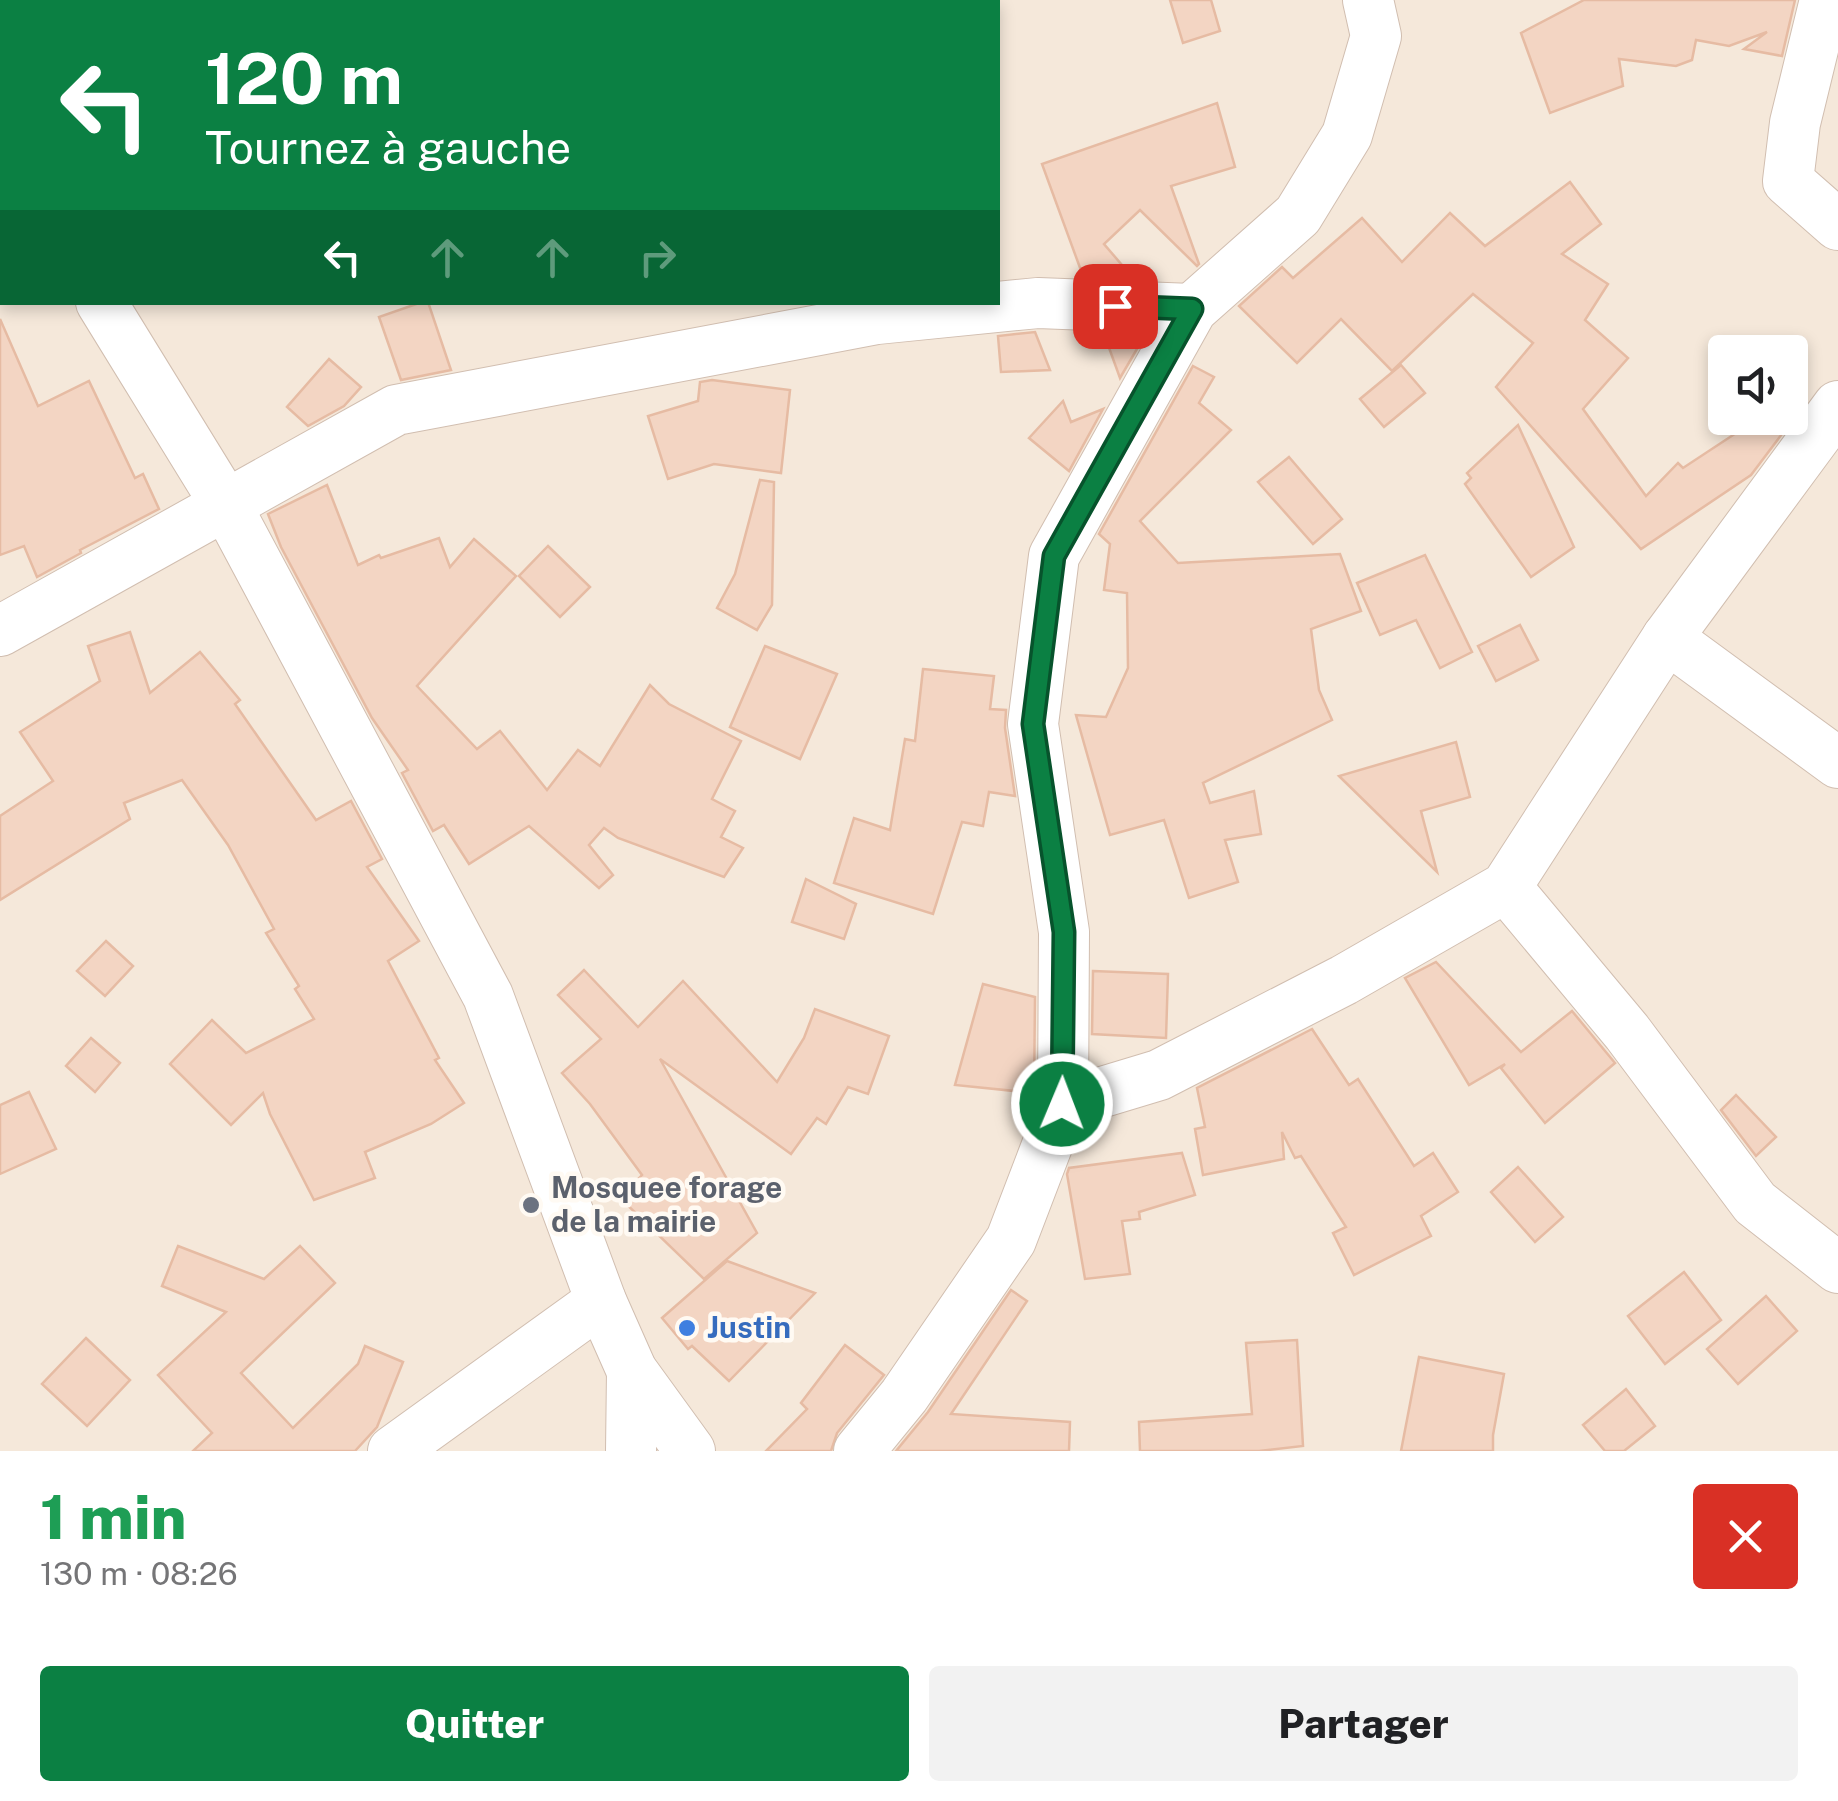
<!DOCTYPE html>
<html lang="fr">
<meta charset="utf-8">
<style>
body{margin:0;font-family:"Public Sans",sans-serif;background:#f2f2f2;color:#202124;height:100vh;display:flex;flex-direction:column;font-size:38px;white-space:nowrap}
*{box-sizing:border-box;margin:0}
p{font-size:32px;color:#757577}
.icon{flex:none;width:55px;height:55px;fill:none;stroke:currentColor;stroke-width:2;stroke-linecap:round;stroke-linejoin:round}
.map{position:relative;height:1451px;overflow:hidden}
.sheet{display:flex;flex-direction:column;background:#fff;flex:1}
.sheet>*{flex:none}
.banner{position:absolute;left:0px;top:0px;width:1000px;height:305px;box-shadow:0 5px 15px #0003;background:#0b8043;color:#fff;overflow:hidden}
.controls{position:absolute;left:1708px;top:335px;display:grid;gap:20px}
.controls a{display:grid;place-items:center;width:100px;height:100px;border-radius:10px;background:#fff;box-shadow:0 5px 15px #0003;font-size:50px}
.pin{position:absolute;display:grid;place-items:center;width:85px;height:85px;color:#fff;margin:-42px;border-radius:20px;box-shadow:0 5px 15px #0006}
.me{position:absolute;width:110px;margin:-55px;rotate:1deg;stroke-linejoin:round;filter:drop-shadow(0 0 8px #0008)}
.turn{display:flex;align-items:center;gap:35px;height:210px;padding:0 40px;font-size:45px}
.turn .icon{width:130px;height:130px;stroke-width:2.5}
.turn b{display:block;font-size:70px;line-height:85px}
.lanes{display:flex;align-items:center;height:95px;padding:0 40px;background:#0003;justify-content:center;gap:50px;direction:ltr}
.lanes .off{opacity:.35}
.round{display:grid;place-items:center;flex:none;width:105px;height:105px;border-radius:10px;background:#f2f2f2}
.summary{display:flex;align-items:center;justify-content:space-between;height:170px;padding:0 40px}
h1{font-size:60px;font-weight:800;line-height:75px;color:#1e9e55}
.primary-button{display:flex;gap:20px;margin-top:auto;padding:20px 40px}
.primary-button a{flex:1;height:115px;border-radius:10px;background:#0b8043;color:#fff;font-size:40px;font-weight:800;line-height:115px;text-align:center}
.primary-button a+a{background:#f2f2f2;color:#202124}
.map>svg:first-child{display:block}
</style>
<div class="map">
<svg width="1838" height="1451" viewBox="0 0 1838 1451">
<rect width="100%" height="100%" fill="#fdf6ec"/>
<path fill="#f5e8da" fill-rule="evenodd" d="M0,0H1838V1451H0ZM2,2H998V302H2ZM1725,352H1790V418H1725Z"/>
<g fill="#f3d5c3" stroke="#e6bba3" stroke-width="2.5">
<polygon points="1170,0 1211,0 1220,31 1183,43"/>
<polygon points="1584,0 1795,0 1782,56 1744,49 1767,32 1729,46 1696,40 1692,60 1676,66 1619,59 1623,86 1550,113 1521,33"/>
<polygon points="1217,103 1235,167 1171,186 1199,264 1197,266 1140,210 1104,244 1133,278 1083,276 1042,164"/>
<polygon points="1570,182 1601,224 1562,254 1608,284 1585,320 1628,358 1583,409 1646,496 1678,463 1683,468 1759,418 1794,418 1751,475 1641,549 1496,387 1533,343 1473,294 1392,371 1341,319 1297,363 1239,306 1282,267 1293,278 1362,218 1402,262 1450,213 1485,246"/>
<polygon points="422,302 428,302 451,370 401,380 379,317"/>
<polygon points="0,319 38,406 89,381 135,478 143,474 159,509 80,550 81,553 37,577 24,546 0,555"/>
<polygon points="1035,332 1050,370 1001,372 998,336"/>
<polygon points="1104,334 1144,337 1120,378"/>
<polygon points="329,359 361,387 344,406 308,426 287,407"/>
<polygon points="1401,365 1425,393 1384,427 1360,399"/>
<polygon points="1193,366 1214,377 1199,403 1231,430 1140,521 1178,563 1340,554 1361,611 1311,629 1319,690 1332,720 1203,783 1210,803 1254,791 1261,834 1225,840 1238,882 1189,898 1164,820 1110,835 1076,715 1106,717 1128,668 1127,593 1104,590 1110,544 1099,534"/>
<polygon points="712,380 790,390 781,473 714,464 668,479 648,416 698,401 700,382"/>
<polygon points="1063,401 1071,422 1103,409 1069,471 1029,438"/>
<polygon points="1518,425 1574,547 1531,577 1465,484 1471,478 1467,473"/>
<polygon points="1289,457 1342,519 1313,544 1258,482"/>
<polygon points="760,480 774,482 772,605 757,630 717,608 735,574"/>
<polygon points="327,485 358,565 379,555 381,558 439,538 450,567 474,539 516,576 417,686 477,749 500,731 547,790 578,750 600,766 650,685 669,704 741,741 712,799 735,811 721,837 743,848 724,877 618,838 604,828 589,845 613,875 599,888 529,826 469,864 444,825 433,831 402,773 408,770 372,718 281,547 268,514"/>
<polygon points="548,546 590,587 560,617 519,576"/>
<polygon points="1425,555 1472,652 1440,668 1416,620 1380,635 1357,583"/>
<polygon points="1520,625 1538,660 1496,681 1478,646"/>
<polygon points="130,632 150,693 200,652 240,700 235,704 316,820 351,801 382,859 367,867 419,941 388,961 439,1058 435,1060 464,1103 431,1124 365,1152 375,1178 314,1200 270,1114 263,1093 231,1125 170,1064 212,1020 246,1053 314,1019 295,989 299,986 266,933 274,929 228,845 182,780 124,803 130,819 0,900 0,816 53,781 20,732 100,681 88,646"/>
<polygon points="765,646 837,674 800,759 730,727"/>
<polygon points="923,669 994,676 990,709 1006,710 1005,728 1015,796 989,792 983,826 962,822 933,914 834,883 854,818 890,830 905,739 915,741"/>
<polygon points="1456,742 1470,797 1421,811 1437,872 1339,776"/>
<polygon points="806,879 856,904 844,939 792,922"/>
<polygon points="106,941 133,966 105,996 77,971"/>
<polygon points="1436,962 1521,1052 1572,1011 1615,1063 1545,1123 1501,1068 1505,1064 1469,1085 1405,978"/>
<polygon points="584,970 638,1027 683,981 777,1082 804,1038 815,1009 889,1036 868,1094 848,1087 826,1124 817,1118 791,1154 660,1059 757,1233 704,1279 620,1198 642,1175 590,1104 562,1073 601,1039 558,995"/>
<polygon points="1093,971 1168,974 1166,1038 1092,1034"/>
<polygon points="983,984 1035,997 1034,1093 955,1085"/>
<polygon points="1312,1029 1349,1085 1358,1079 1414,1166 1433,1153 1458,1192 1421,1216 1431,1236 1354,1275 1333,1233 1346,1227 1301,1156 1295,1158 1282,1132 1284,1159 1203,1175 1195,1129 1205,1127 1197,1088"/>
<polygon points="91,1038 120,1063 95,1092 66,1066"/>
<polygon points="29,1092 56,1149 0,1174 0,1105"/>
<polygon points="1736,1095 1776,1137 1756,1156 1721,1110"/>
<polygon points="1182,1153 1195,1195 1139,1212 1140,1219 1122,1221 1130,1274 1085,1279 1067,1174 1069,1168"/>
<polygon points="1518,1167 1563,1217 1535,1242 1491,1192"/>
<polygon points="178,1246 264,1279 300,1246 335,1283 241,1373 293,1428 358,1364 365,1346 403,1362 377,1427 355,1451 193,1451 212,1433 158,1375 226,1312 162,1286"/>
<polygon points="727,1261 815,1293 729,1381 692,1346 688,1349 662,1318"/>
<polygon points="1684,1272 1721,1320 1665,1364 1628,1316"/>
<polygon points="1011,1290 1027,1301 951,1414 1070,1422 1069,1451 896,1451 928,1412"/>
<polygon points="1766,1296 1797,1331 1738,1384 1707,1349"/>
<polygon points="86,1338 130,1380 87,1426 42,1384"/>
<polygon points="1297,1340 1303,1446 1259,1451 1140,1451 1139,1422 1252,1414 1246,1343"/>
<polygon points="845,1345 884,1375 837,1433 831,1451 766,1451 807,1409 801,1403"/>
<polygon points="1419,1357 1504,1374 1493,1435 1493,1451 1401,1451"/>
<polygon points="1626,1389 1655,1426 1624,1451 1605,1451 1583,1425"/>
</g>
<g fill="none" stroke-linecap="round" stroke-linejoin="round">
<defs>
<g id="minor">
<polyline points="1825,0 1795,123 1788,181 1838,225"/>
<polyline points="0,138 2,142"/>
<polyline points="101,302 226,505 488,996 601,1301 632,1371 690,1451"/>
<polyline points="0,631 396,410 877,319 1038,303 1192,309"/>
<polyline points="1667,638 1838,763"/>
<polyline points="1506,887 1627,1032 1755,1203 1838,1268"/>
<polyline points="1063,1104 1159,1075 1344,980 1506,887 1667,638 1838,406"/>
<polyline points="393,1451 601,1301"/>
<polyline points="631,1451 632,1371"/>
<polyline points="859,1451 904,1396 1011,1240 1063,1104 1064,932 1033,724 1054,556 1192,309 1298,215 1347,135 1376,36 1368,0"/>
</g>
</defs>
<use href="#minor" stroke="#d1beb0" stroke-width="52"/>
<use href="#minor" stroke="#fff" stroke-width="50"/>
</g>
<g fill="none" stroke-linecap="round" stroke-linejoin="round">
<defs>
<polyline id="route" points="1062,1104 1064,932 1033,724 1054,556 1192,309 1115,306"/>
</defs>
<use href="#route" stroke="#07532c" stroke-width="25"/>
<use href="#route" stroke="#0b8043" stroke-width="18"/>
</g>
<circle fill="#6b7280" stroke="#fffaf3" stroke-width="4" cx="531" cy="1205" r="10"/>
<circle fill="#3f7fe0" stroke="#fffaf3" stroke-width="4" cx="687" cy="1328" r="10"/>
<g text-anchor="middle" stroke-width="9" stroke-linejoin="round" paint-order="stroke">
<g font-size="30" font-weight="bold" fill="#5b616d" stroke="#fffaf3" text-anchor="start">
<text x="551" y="1198">Mosquee forage<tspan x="551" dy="34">de la mairie</tspan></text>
</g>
<g font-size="30" font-weight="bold" fill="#366cbe" stroke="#fffaf3" text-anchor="start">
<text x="707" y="1338">Justin</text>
</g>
</g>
</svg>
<div class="controls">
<a><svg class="icon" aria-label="sound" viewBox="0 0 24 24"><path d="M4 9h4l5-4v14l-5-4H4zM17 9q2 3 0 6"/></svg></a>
</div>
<div class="pin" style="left:1115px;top:306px;background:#d93025"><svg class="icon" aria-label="arrive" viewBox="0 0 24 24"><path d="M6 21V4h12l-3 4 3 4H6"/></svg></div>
<svg class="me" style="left:1062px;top:1104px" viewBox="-20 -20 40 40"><circle r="17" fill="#0b8043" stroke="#fff" stroke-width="3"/><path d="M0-11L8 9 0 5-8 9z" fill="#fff"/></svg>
<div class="banner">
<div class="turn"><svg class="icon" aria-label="left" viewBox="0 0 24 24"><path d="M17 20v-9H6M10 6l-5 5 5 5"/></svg><div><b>120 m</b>Tournez à gauche</div></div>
<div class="lanes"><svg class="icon" aria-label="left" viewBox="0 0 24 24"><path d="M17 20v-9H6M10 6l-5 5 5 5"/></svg><svg class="icon off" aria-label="ahead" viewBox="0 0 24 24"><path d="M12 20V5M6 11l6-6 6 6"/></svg><svg class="icon off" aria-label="ahead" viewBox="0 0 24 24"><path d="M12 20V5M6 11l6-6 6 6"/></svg><svg class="icon off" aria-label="right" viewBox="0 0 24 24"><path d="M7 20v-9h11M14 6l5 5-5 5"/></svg></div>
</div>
</div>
<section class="sheet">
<div class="summary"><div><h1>1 min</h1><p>130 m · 08:26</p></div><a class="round" style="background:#d93025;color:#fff"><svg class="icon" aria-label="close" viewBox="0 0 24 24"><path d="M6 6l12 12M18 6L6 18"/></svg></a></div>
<div class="primary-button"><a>Quitter</a><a>Partager</a></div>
</section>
